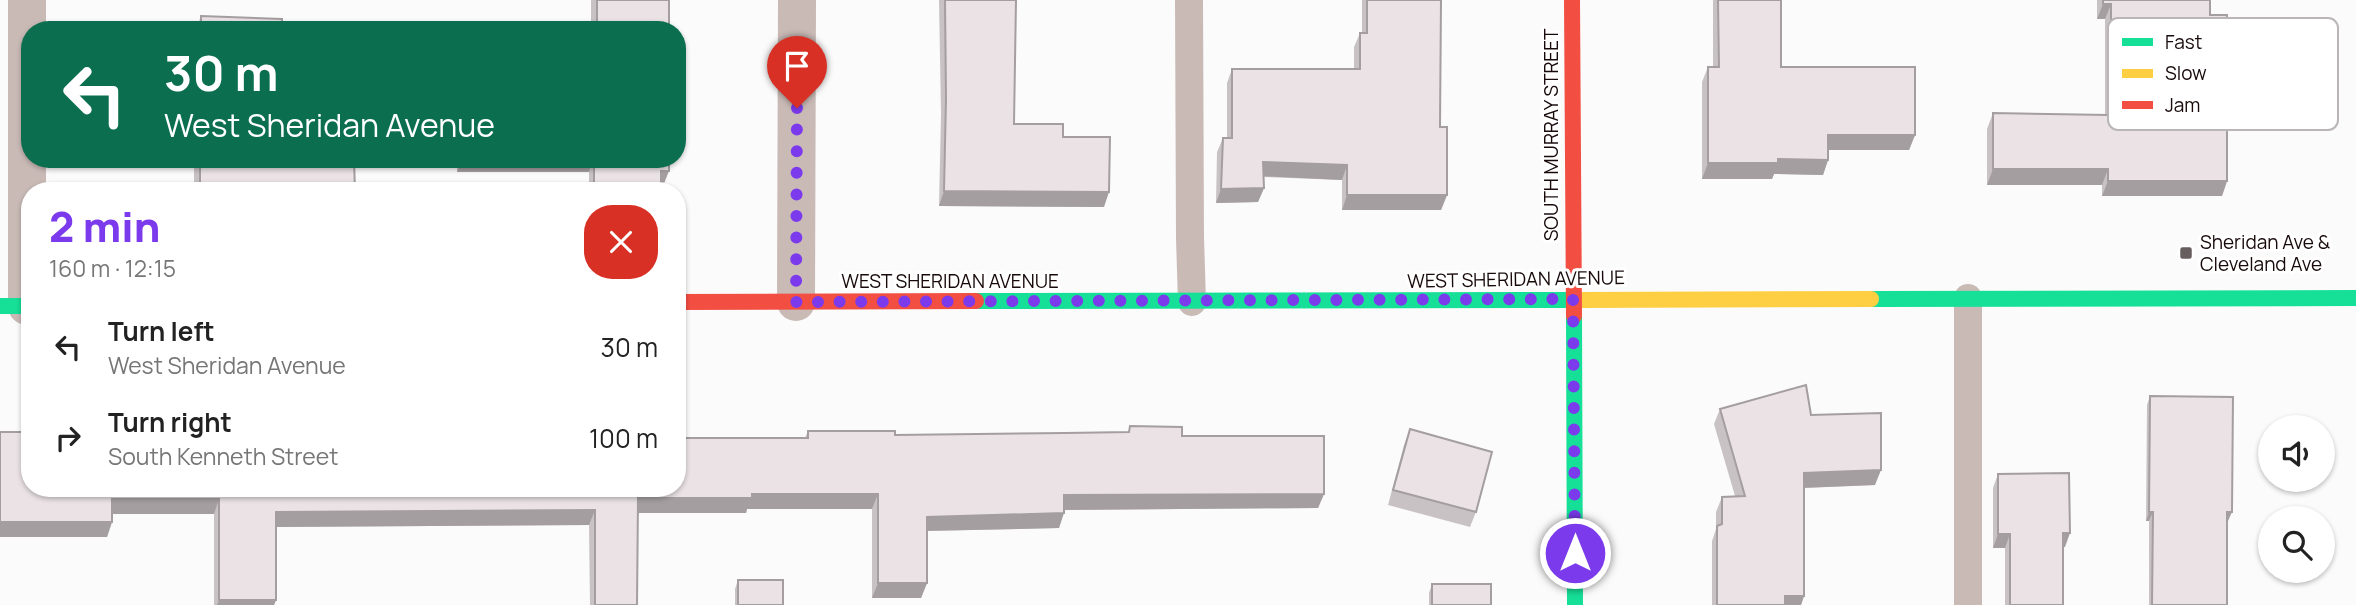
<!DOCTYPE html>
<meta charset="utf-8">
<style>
body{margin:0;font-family:Manrope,sans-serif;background:#f6f6f6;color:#222;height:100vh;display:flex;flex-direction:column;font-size:26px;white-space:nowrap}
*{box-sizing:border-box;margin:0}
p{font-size:23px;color:#767676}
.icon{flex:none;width:38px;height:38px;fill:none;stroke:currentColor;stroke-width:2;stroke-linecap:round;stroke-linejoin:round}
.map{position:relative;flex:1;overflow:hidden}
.side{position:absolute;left:21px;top:182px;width:665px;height:315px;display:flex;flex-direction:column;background:#fff;border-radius:28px;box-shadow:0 2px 5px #0004}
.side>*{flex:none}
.banner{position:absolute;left:21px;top:21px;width:665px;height:147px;border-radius:28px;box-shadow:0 2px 5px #0004;background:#0b6e4f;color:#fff;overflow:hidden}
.tools{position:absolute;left:2258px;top:415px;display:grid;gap:14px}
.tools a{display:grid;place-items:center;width:77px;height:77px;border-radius:50%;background:#fff;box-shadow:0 2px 5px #0004;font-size:35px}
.pin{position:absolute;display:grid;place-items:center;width:60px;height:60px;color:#fff;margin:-72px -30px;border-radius:50% 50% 50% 0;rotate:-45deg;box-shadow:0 0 7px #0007}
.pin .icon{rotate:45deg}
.me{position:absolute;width:77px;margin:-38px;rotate:0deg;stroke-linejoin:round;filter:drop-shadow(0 0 5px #0008)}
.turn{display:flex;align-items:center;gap:24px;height:147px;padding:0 28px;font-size:32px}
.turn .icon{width:91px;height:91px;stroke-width:2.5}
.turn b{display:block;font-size:49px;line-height:60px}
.round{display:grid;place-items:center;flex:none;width:74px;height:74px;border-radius:28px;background:#f6f6f6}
.headline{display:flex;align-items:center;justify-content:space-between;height:119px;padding:0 28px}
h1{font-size:42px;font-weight:800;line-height:52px;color:#7c3aed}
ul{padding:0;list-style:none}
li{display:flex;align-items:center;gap:21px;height:91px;padding:0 28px}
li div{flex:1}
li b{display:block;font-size:26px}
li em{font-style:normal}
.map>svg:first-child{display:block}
</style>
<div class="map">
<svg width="2356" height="605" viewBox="0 0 2356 605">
<rect width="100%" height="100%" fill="#fbfbfb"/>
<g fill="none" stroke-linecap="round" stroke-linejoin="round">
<g stroke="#c9bab6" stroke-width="28">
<polyline points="1189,0 1190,238 1192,302"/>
<polyline points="1968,298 1968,605"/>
</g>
<g stroke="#c9bab6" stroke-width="38">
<polyline points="796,302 797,0"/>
<polyline points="27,306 27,0"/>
</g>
<g stroke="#16e098" stroke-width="16">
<polyline points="1871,299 2356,298"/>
<polyline points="976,301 1579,300"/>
<polyline points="0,306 30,306"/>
<polyline points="1574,316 1575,605"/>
</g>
<polyline stroke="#ffcf43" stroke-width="16" points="1579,300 1871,299"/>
<g stroke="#f24e42" stroke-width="16">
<polyline points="1572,0 1574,316"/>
<polyline points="677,302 976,301"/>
</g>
</g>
<g fill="#c9c2c5">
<rect x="591" y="0" width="78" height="30"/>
<polygon points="939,0 1016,0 1014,124 1063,137 1104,207 939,206 941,114"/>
<polygon points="1362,0 1441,0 1440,127 1447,195 1441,210 1342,210 1342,180 1263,177 1264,188 1258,202 1216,203 1217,152 1223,138 1227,138 1227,83 1232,69 1354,69 1354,47 1360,33 1362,33"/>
<polygon points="1713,0 1781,0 1781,67 1915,135 1909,150 1828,150 1828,160 1823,175 1774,174 1772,179 1702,179 1702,82 1708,67 1713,67"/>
<polygon points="2097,0 2210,0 2210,15 2227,181 2222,196 2102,196 2102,185 1987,185 1987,129 1993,113 2105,115 2105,19 2097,19"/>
<polygon points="201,16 282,30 196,30"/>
<polygon points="194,159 354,159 355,191 194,191"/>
<polygon points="457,159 669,159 663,186 661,186 661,191 589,191 589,172 457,172"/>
<polygon points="2150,396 2228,521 2227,521 2227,605 2149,605 2149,521 2146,521 2147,405"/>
<polygon points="1720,409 1811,415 1875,485 1804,488 1804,596 1801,605 1712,605 1712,541 1716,529 1716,512 1722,497 1735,496 1714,424"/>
<polygon points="1130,426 1182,436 1324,494 1318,508 1064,510 1059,528 927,531 927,583 921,598 872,598 872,509 747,509 746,513 638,513 637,605 590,605 589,525 276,527 276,600 274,605 214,605 214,514 112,514 112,522 107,537 0,537 30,488 677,488 805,438 808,431 895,435 1065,433 1129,432"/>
<polygon points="1410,429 1476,512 1470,527 1388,505 1404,445"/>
<polygon points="1998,474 2065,547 2063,547 2063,605 2005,605 2005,548 1993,548 1993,488"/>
<polygon points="738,580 783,605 735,605 735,589"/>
<polygon points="1432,584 1491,605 1429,605 1429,593"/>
</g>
<g fill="#a49ea0">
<polygon points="2103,4 2111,4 2105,19 2097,19"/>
<polygon points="1828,135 1915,135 1909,150 1823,150"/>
<polygon points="462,159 593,159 589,172 457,172"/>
<polygon points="1778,159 1828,160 1823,175 1774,174 1772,179 1702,179 1708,163"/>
<polygon points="1263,162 1347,165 1342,180 1258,176"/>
<polygon points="1993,169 2108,169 2102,185 1987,185"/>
<polygon points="661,171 669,171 663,186 656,186"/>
<polygon points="2108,181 2227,181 2222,196 2102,196"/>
<polygon points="1264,188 1258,202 1216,203 1221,189"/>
<polygon points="944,191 1109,192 1104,207 939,206"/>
<polygon points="1347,195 1447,195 1441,210 1342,210"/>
<polygon points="1881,470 1875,485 1799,488 1804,473"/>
<polygon points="752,494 878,494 872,509 747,509 746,513 633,513 638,498"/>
<polygon points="1324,494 1318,508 1059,510 1064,495"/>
<polygon points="112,499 219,499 214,514 107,514"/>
<polygon points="595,510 589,525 270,527 276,512"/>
<polygon points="2149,512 2153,512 2149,521 2146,521"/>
<polygon points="2227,512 2232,512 2228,521 2224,521"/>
<polygon points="1064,513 1059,528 921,531 927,517"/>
<polygon points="0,522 112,522 107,537 0,537"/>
<polygon points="2063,533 2070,533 2065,547 2058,547"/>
<polygon points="1998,534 2010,534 2005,548 1993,548"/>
<polygon points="878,583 927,583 921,598 872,598"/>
<polygon points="1785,596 1804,596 1801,605 1782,605"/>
<polygon points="219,600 276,600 274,605 217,605"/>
</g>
<g fill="#eae2e5" stroke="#a49ea0" stroke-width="2">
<rect x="597" y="0" width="72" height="30"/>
<polygon points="945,0 1016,0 1014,124 1063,124 1063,137 1110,137 1109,192 944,191 946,99"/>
<polygon points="1367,0 1441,0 1440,127 1447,127 1447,195 1347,195 1347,165 1263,162 1264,188 1221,189 1223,138 1232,138 1232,69 1360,69 1360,33 1367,33"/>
<polygon points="1718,0 1781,0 1781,67 1915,67 1915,135 1828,135 1828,160 1778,159 1778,163 1708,163 1708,67 1719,67"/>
<polygon points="2103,0 2210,0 2210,15 2227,15 2227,181 2108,181 2108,169 1993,169 1993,113 2108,115 2108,112 2111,112 2111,4 2103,4"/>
<polygon points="201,16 282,19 282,30 201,30"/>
<polygon points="200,159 354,159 355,191 200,191"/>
<polygon points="594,159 669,159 669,171 661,171 661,191 594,191"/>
<polygon points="1806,385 1811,415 1881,413 1881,470 1804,473 1804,596 1785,596 1785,605 1717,605 1717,526 1722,524 1722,497 1745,496 1720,409"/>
<polygon points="2150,396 2233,397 2232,512 2227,512 2227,605 2152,605 2153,512 2149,512"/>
<polygon points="1130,426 1182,427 1182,436 1324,436 1324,494 1064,495 1064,513 927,517 927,583 878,583 878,494 752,494 752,498 638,498 637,605 595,605 595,510 276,512 276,600 219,600 219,499 112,499 112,522 0,522 0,432 30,432 30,488 677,488 677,438 808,438 808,431 895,431 895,435 1065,433 1129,432"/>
<polygon points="1410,429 1492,452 1476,512 1393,490"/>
<polygon points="2069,473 2070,533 2063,533 2063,605 2010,605 2010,534 1998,534 1998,474"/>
<rect x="738" y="580" width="45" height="25"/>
<rect x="1432" y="584" width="59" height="21"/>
</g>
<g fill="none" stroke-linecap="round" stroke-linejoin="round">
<polyline stroke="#7c3aed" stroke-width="12" stroke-dasharray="0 21.6" points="797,108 796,302 1573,299 1575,553"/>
</g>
<rect fill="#675e5f" stroke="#fff" stroke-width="2.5" x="2179" y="246" width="14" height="14" rx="3.5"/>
<g text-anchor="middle" stroke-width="6" stroke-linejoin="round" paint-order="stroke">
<g font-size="19" fill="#180a0b" stroke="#fff">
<text transform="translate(1551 135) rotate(-90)" y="7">SOUTH MURRAY STREET</text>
<text transform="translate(1516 279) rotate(-1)" y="7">WEST SHERIDAN AVENUE</text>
<text x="950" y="288">WEST SHERIDAN AVENUE</text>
</g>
<g font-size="19" fill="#180a0b" stroke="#fff" text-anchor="start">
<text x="2200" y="249">Sheridan Ave &amp;<tspan x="2200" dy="22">Cleveland Ave</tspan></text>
</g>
</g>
<rect x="2108" y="18" width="230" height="112" rx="10" fill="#fff" stroke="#bab6b6" stroke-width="2"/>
<rect x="2122" y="38" width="31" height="8" fill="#16e098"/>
<rect x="2122" y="69" width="31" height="9" fill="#ffcf43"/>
<rect x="2122" y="101" width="31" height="8" fill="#f24e42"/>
<g font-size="19" fill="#180a0b">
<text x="2165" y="49">Fast</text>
<text x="2165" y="80">Slow</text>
<text x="2165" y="112">Jam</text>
</g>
</svg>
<div class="tools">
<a><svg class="icon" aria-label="sound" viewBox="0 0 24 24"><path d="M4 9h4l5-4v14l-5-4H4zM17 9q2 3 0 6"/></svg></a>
<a><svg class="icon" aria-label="search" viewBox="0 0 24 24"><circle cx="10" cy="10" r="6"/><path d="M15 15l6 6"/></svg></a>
</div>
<div class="pin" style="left:797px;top:108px;background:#d93025"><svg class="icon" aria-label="arrive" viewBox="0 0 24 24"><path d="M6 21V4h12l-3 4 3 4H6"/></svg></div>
<svg class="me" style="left:1575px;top:553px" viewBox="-20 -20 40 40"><circle r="17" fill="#7c3aed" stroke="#fff" stroke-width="3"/><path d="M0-11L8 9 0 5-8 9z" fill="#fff"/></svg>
<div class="banner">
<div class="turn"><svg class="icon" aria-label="left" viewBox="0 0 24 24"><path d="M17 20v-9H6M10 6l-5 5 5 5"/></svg><div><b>30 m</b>West Sheridan Avenue</div></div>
</div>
<section class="side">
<div class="headline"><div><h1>2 min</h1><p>160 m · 12:15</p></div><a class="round" style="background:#d93025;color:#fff"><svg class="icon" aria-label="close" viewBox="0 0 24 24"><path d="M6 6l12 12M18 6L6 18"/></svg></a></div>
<ul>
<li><svg class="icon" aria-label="left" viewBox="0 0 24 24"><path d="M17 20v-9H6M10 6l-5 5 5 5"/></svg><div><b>Turn left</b><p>West Sheridan Avenue</p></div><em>30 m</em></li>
<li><svg class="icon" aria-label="right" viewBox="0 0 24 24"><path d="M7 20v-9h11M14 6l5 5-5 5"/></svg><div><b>Turn right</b><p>South Kenneth Street</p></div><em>100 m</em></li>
</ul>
</section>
</div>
